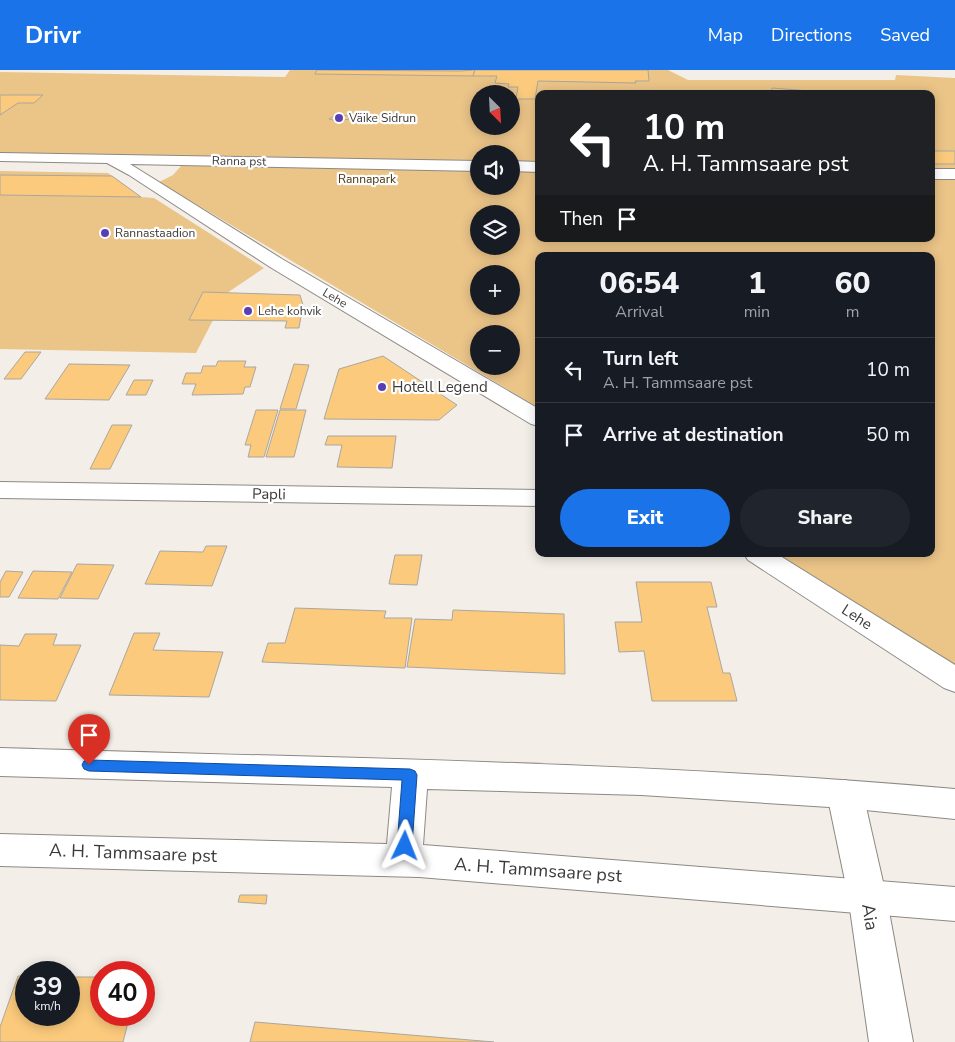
<!DOCTYPE html>
<meta charset="utf-8">
<style>
body{margin:0;font-family:"Nunito Sans",sans-serif;background:#20242c;color:#f1f3f6;height:100vh;display:flex;flex-direction:column;font-size:19px;white-space:nowrap}
*{box-sizing:border-box;margin:0}
p{font-size:16px;color:#9ea1a6}
.icon{flex:none;width:28px;height:28px;fill:none;stroke:currentColor;stroke-width:2;stroke-linecap:round;stroke-linejoin:round}
.map{position:relative;flex:1;overflow:hidden}
.details{position:absolute;left:535px;top:182px;width:400px;height:305px;display:flex;flex-direction:column;background:#171b24;border-radius:10px;box-shadow:0 2px 12px #0003}
.details>*{flex:none}
.top-card{position:absolute;left:535px;top:20px;width:400px;height:152px;border-radius:10px;box-shadow:0 2px 12px #0003;background:#202124;color:#fff;overflow:hidden}
.needle{width:32px;rotate:156deg}
.buttons{position:absolute;left:470px;top:15px;display:grid;gap:10px}
.buttons a{display:grid;place-items:center;width:50px;height:50px;border-radius:50%;background:#171b24;box-shadow:0 2px 12px #0003;font-size:25px}
.speed{position:absolute;left:15px;top:891px;display:flex;gap:10px;font-size:25px;font-weight:700;text-align:center}
.speed>*{display:grid;place-content:center;width:65px;height:65px;border-radius:50%;background:#171b24;box-shadow:0 2px 12px #0003;line-height:1}
.speed small{font-size:12px;font-weight:400}
.speed .limit{border:8px solid #d22;background:#fff;color:#111}
.pin{position:absolute;display:grid;place-items:center;width:42px;height:42px;color:#fff;margin:-51px -21px;border-radius:50% 50% 50% 0;rotate:-45deg;box-shadow:0 0 5px #0007}
.pin .icon{rotate:45deg}
.me{position:absolute;width:55px;margin:-28px;rotate:2deg;stroke-linejoin:round;filter:drop-shadow(0 0 4px #0008)}
.turn{display:flex;align-items:center;gap:18px;height:105px;padding:0 25px;font-size:22px}
.turn .icon{width:65px;height:65px;stroke-width:2.5}
.turn b{display:block;font-size:35px;line-height:42px}
.then{display:flex;align-items:center;height:48px;padding:0 25px;background:#0003;gap:10px;font-size:19px}
.eta{display:flex;justify-content:space-evenly;align-items:center;height:85px;text-align:center}
.eta b{font-size:30px;font-weight:800;line-height:35px}
.primary-button{display:flex;gap:10px;margin-top:auto;padding:10px 25px}
.primary-button a{flex:1;height:58px;border-radius:30px;background:#1a73e8;color:#fff;font-size:20px;font-weight:800;line-height:58px;text-align:center}
.primary-button a+a{background:#20242c;color:#f1f3f6}
ul{padding:0;list-style:none}
li{display:flex;align-items:center;gap:15px;height:65px;padding:0 25px;border-top:1px solid #363941}
li div{flex:1}
li b{display:block;font-size:19px}
li em{font-style:normal}
header{display:flex;align-items:center;gap:30px;box-sizing:border-box;height:70px;padding:0 25px;background:#1a73e8;color:#fff}
header strong{font-size:24px}
nav{display:flex;gap:28px;margin-inline-start:auto;font-size:18px}
.map>svg:first-child{display:block}
</style>
<header>
<strong>Drivr</strong>
<nav><a>Map</a><a>Directions</a><a>Saved</a></nav>
</header>
<div class="map">
<svg width="955" height="972" viewBox="0 0 955 972">
<rect width="100%" height="100%" fill="#f3efe8"/>
<g fill="#ebc488" fill-rule="evenodd">
<path d="M290,0H668L688,10H895L896,5L955,8V595L775,484H931V186H539V338L159,112L173,105L189,87L0,83V2L285,7ZM479,24H511V56H479ZM539,24H931V169H539ZM479,84H511V116H479ZM479,144H511V176H479ZM479,204H511V236H479ZM479,264H511V296H479Z"/>
<polygon points="0,101 108,103 141,127 154,128 264,198 227,223 196,283 0,279"/>
</g>
<g fill="#fbca7c" stroke="#aaa6a0">
<polygon points="317,0 460,1 475,0 473,6 315,4"/>
<polygon points="475,0 648,0 649,11 635,11 636,13 538,11 535,29 516,29 518,17 508,17 509,14 495,13 497,6 473,6"/>
<polygon points="772,18 809,21 810,24 772,24"/>
<polygon points="0,25 43,25 34,33 18,33 0,45"/>
<polygon points="336,45 348,46 349,49 338,51 329,49"/>
<rect x="931" y="81" width="24" height="13"/>
<polygon points="0,105 112,106 141,127 0,125"/>
<polygon points="203,222 300,225 303,235 299,258 285,258 287,251 189,250"/>
<polygon points="25,282 41,282 21,309 4,309"/>
<polygon points="383,286 457,335 439,350 324,349 339,299"/>
<polygon points="218,291 246,291 244,297 256,297 250,317 245,317 243,324 192,325 196,314 182,314 186,303 201,303 203,296 216,296"/>
<polygon points="69,294 130,295 109,330 45,329"/>
<polygon points="294,294 309,295 296,339 280,339"/>
<polygon points="134,310 153,310 146,325 126,325"/>
<polygon points="256,340 278,340 264,387 248,387 251,375 245,375"/>
<polygon points="280,340 306,340 294,387 266,387"/>
<polygon points="112,355 132,355 110,399 90,399"/>
<polygon points="328,366 396,366 392,398 337,397 342,375 325,375"/>
<polygon points="206,476 227,476 212,516 145,514 160,481 203,482"/>
<polygon points="395,485 422,485 417,515 389,514"/>
<polygon points="77,494 114,495 98,529 60,528"/>
<polygon points="6,501 23,502 9,527 0,527 0,512"/>
<polygon points="33,501 72,502 58,529 18,528"/>
<polygon points="636,512 711,512 717,537 707,537 723,603 730,603 737,631 652,631 644,581 619,582 615,552 642,552"/>
<polygon points="295,538 386,541 384,548 412,548 405,598 262,592 268,573 285,573"/>
<polygon points="453,540 564,544 565,604 407,597 415,549 452,550"/>
<polygon points="134,563 160,563 153,580 223,582 209,627 109,625"/>
<polygon points="25,564 57,564 53,575 81,575 56,631 0,630 0,575 19,576"/>
<polygon points="240,825 267,825 266,834 238,832"/>
<polygon points="18,906 26,906 26,945 69,945 69,907 101,907 101,945 130,945 123,972 0,972 0,957"/>
<polygon points="255,952 494,972 250,972"/>
</g>
<g fill="none" stroke-linecap="round" stroke-linejoin="round">
<defs>
<g id="street">
<polygon points="0,83 479,91 479,101 130,94 282,189 539,339 539,356 531,354 270,197 129,105 107,93 0,91"/>
<polygon points="511,91 539,92 539,102 511,101"/>
<rect x="931" y="99" width="24" height="10"/>
<polygon points="0,412 539,420 539,436 0,428"/>
<polygon points="744,484 777,484 955,595 955,622 944,618 748,490"/>
<polygon points="845,710 857,714 863,724 886,825 913,972 869,972 848,825 827,724 833,714"/>
</g>
<path id="secondary" d="M0,678C319,688 637,691 955,719V749L845,738L641,725L427,719L423,775L955,817V851L419,807L0,796V764L387,774L392,717L0,706Z"/>
</defs>
<use href="#street" stroke="#8d8983" stroke-width="2"/>
<use href="#secondary" stroke="#8d8983" stroke-width="2"/>
<use href="#street" fill="#fff" fill-rule="evenodd"/>
<use href="#secondary" fill="#fff" fill-rule="evenodd"/>
</g>
<polygon fill="#1a73e8" stroke="#114b97" points="89,690 410,699 415,701 417,705 412,776 410,780 405,782 400,780 397,776 402,710 89,701 84,699 82,695 84,691"/>
<g fill="#593eb6" stroke="#fff" stroke-width="2">
<circle cx="339" cy="48" r="5"/>
<circle cx="105" cy="163" r="5"/>
<circle cx="248" cy="241" r="5"/>
<circle cx="382" cy="317" r="5"/>
</g>
<g text-anchor="middle" stroke-width="4.5" stroke-linejoin="round" paint-order="stroke">
<g font-size="12" fill="#3c3a38" stroke="#fff" text-anchor="start">
<text x="349" y="52">Väike Sidrun</text>
<text x="115" y="167">Rannastaadion</text>
<text x="258" y="245">Lehe kohvik</text>
</g>
<g font-size="12" fill="#3c3a38" stroke="#fff">
<text transform="translate(239 91) rotate(1)" y="4">Ranna pst</text>
<text transform="translate(335 228) rotate(31)" y="4">Lehe</text>
</g>
<g font-size="12" fill="#45310f" stroke="#fff">
<text x="367" y="113">Rannapark</text>
</g>
<g font-size="15" fill="#3c3a38" stroke="#fff" text-anchor="start">
<text x="392" y="322">Hotell Legend</text>
</g>
<g font-size="15" fill="#3c3a38" stroke="#fff">
<text transform="translate(269 424) rotate(1)" y="5">Papli</text>
<text transform="translate(857 547) rotate(33)" y="5">Lehe</text>
</g>
<g font-size="18" fill="#3c3a38" stroke="#fff">
<text transform="translate(133 783) rotate(2)" y="6">A. H. Tammsaare pst</text>
<text transform="translate(538 800) rotate(4)" y="6">A. H. Tammsaare pst</text>
<text transform="translate(870 847) rotate(81)" y="6">Aia</text>
</g>
</g>
</svg>
<div class="buttons">
<a><svg class="needle" viewBox="-14 -14 28 28"><path d="M0-13l5 13h-10z" fill="#e53935"/><path d="M0 13l5-13h-10z" fill="#9ea1a6"/></svg></a>
<a><svg class="icon" aria-label="sound" viewBox="0 0 24 24"><path d="M4 9h4l5-4v14l-5-4H4zM17 9q2 3 0 6"/></svg></a>
<a><svg class="icon" aria-label="layers" viewBox="0 0 24 24"><path d="M12 4l9 5-9 5-9-5zM3 14l9 5 9-5"/></svg></a>
<a>+</a>
<a>−</a>
</div>
<div class="speed"><div>39<small>km/h</small></div><div class="limit">40</div></div>
<div class="pin" style="left:89px;top:695px;background:#d93025"><svg class="icon" aria-label="arrive" viewBox="0 0 24 24"><path d="M6 21V4h12l-3 4 3 4H6"/></svg></div>
<svg class="me" style="left:405px;top:776px" viewBox="-20 -20 40 40"><path d="M0-17L14 15 0 8-14 15z" fill="#1a73e8" stroke="#fff" stroke-width="4"/></svg>
<div class="top-card">
<div class="turn"><svg class="icon" aria-label="left" viewBox="0 0 24 24"><path d="M17 20v-9H6M10 6l-5 5 5 5"/></svg><div><b>10 m</b>A. H. Tammsaare pst</div></div>
<div class="then">Then<svg class="icon" aria-label="arrive" viewBox="0 0 24 24"><path d="M6 21V4h12l-3 4 3 4H6"/></svg></div>
</div>
<section class="details">
<div class="eta">
<div><b>06:54</b><p>Arrival</p></div>
<div><b>1</b><p>min</p></div>
<div><b>60</b><p>m</p></div>
</div>
<ul>
<li><svg class="icon" aria-label="left" viewBox="0 0 24 24"><path d="M17 20v-9H6M10 6l-5 5 5 5"/></svg><div><b>Turn left</b><p>A. H. Tammsaare pst</p></div><em>10 m</em></li>
<li><svg class="icon" aria-label="arrive" viewBox="0 0 24 24"><path d="M6 21V4h12l-3 4 3 4H6"/></svg><div><b>Arrive at destination</b></div><em>50 m</em></li>
</ul>
<div class="primary-button"><a>Exit</a><a>Share</a></div>
</section>
</div>
